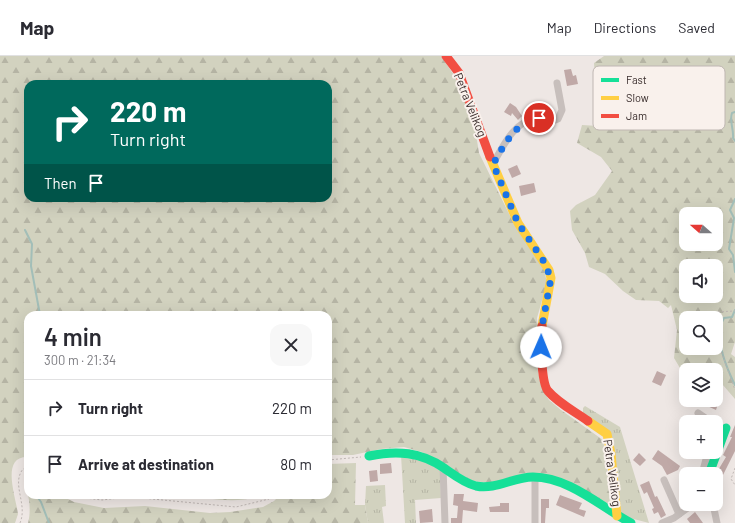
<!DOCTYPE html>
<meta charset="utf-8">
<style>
body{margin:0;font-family:Barlow,sans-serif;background:#f7f7f7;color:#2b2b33;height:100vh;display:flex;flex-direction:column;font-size:15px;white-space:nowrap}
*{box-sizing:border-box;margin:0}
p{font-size:13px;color:#7c7c81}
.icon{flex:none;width:22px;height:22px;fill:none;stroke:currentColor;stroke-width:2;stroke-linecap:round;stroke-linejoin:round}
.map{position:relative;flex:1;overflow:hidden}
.sheet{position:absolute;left:24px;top:255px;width:308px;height:188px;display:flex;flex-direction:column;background:#fff;border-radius:12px;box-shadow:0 4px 16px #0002}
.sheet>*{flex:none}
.top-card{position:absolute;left:24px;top:24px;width:308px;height:122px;border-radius:12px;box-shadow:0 4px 16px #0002;background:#00695c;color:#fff;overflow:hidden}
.needle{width:26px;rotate:291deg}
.tools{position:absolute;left:679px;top:151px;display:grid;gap:8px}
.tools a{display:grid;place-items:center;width:44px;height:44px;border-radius:8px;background:#fff;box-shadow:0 4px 16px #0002;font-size:20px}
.pin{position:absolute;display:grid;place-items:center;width:34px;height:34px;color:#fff;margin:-17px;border:2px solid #fff;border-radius:50%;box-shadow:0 1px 4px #0007}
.me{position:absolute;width:44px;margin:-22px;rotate:1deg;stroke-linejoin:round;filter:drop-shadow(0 0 3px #0008)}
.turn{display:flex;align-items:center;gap:14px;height:84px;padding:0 20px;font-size:18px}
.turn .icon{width:52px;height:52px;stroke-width:2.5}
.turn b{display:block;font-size:28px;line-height:34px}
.then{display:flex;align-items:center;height:38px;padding:0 20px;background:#0003;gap:8px;font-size:15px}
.round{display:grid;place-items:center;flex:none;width:42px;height:42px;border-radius:12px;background:#f7f7f7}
.head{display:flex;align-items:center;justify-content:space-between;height:68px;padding:0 20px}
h1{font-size:24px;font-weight:600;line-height:30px}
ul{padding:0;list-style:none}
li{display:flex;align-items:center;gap:12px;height:56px;padding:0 20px;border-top:1px solid #e1e1e2}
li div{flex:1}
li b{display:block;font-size:15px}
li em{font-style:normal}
header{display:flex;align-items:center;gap:24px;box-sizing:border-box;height:56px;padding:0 20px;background:#fff;border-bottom:1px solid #e1e1e2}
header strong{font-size:19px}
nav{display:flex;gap:22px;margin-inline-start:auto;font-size:14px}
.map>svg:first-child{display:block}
</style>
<header>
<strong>Map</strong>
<nav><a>Map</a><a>Directions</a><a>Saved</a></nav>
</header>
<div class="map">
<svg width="735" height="467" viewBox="0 0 735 467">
<defs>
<pattern id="grass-tufts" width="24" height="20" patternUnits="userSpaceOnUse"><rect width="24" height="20" fill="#d2d2bf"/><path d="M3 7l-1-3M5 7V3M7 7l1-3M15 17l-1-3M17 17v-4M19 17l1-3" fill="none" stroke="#b5b4a4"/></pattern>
<pattern id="forest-firs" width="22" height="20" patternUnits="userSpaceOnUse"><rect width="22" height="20" fill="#d2d2bf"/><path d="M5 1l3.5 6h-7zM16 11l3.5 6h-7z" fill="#b5b4a4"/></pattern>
</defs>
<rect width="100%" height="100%" fill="#eee7e4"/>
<g fill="url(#grass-tufts)">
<polygon points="585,350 620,371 649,467 626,461 621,456 610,382 583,358 583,352"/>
<polygon points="401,399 421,401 440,415 441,442 415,444 416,467 405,467"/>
<polygon points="385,429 386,450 382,451 384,467 368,467 365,449 366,430"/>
</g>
<g fill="url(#forest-firs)" fill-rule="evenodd">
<path d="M0,0H441L454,19L464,41L476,78L479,97L515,170L544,213L547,227L537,262L536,290L538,316L543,334L549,344L561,354L603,384L607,407L610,450L543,419L490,427L472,425L422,396L404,391L381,393L353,399H328V259H28V401C0,400 16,441 18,458L15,467H0ZM28,28H328V142H28Z"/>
<path d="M604,0H735V286L731,298L735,301V343L716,321V314L680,312L674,302L677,274L671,249L668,252L659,245L636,244L623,235L605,218L589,211L585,197L572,174L570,155L576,149L595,139L612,115L601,101L577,87L582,69L598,70L594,7ZM686,158H716V188H686ZM686,210H716V240H686ZM686,262H716V292H686Z"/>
<path d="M356,407L355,449H365L368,467H28C30,460 30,452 29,444C28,436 20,428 28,420V439H60L74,446L104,452L145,450L210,457L230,456L263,451L274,445L280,439H328V408Z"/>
<path d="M182,439H263C237,449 208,442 182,439Z"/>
</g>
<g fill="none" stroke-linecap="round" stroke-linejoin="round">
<g stroke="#a2beb8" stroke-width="2">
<path d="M735,56L732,57C729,65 734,73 733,82L735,85"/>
<polyline points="735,143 730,154 734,162 729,193 733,199 735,216"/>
<polyline points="25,174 32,188 31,210 40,259"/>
<path d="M735,254L732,261L724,262C713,281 726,311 735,329"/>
<polyline points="28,365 25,408 28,415"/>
<polyline points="36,439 41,446 49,467"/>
</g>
</g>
<g fill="#c0a9a7">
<polygon points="571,13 573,20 576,19 578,28 567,30 564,14"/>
<polygon points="510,47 516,51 522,60 518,64 512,57 511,60 504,56"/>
<polygon points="517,109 521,118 512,122 508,113"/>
<polygon points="534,127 536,136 521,140 519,130"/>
<polygon points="657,315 666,319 661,330 652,326"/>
<polygon points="693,344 716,344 719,345 716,354 703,348 702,351 693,348"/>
<polygon points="735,369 735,395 723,419 717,416 726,401 723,399 732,381 730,381"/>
<polygon points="658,394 680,410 678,414 667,419 662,410 652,403"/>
<polygon points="639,397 646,404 640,410 633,404"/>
<polygon points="391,407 392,417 380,418 380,408"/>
<polygon points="377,414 378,425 370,426 369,415"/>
<polygon points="649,425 655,441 657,440 666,459 661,462 658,456 654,458 652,453 654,452 647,436 644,438 640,429"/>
<polygon points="454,438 464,438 463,445 478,447 477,456 463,454 462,467 451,467 451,462 457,462 458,450 453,449"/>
<polygon points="560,439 582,447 579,453 586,455 584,461 556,449"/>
<polygon points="541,443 549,443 549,452 546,452 545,467 541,467"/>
<polygon points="500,447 509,447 509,456 490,456 489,451 500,450"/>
<polygon points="432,453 433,466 420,467 419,455"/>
<polygon points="695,456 703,467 690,467 687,463"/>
</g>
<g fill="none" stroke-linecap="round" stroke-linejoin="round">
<g stroke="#c0b8b5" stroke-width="1" stroke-dasharray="2 2" stroke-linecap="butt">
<polyline points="716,262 716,256 735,255"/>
<polyline points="716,281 735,334"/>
<polyline points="328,404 361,401"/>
<polyline points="735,412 731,423 735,429"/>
<polyline points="78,439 85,442 102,444 119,442 142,442 236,451 269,443 273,439"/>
<path d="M20,467C28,448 11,428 23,413L28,412"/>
</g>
<g stroke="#c7bfbc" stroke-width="7">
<path d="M493,108C503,90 514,65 537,62C544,61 551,67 558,63L562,54L557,27"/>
<polyline points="698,357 711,366"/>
<polyline points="443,411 445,467"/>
<polyline points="702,418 708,396"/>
<polyline points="664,424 679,458"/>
<polyline points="713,448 717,467"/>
<polyline points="535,467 535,421"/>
<polyline points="662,467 674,462 693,448"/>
</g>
<g stroke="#16e098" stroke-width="9">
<path d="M369,400C397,394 421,396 444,412C454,419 464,427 476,430C496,434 513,421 533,421C569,421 601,451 631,467"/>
<polyline points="709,418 726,372"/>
</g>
<g stroke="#ffcf43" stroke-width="9">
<polyline points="490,101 518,167 549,214 551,222 542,270"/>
<polyline points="588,365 607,378 611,398 617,460"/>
</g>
<g stroke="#f24e42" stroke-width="9">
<polyline points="446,0 459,17 490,101"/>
<path d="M542,270C540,280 541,327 548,335C558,347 574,355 588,365"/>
</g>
</g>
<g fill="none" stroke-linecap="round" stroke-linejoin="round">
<path stroke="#1a73e8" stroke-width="7" stroke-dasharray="0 12.6" d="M539,62C515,66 505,88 493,108L518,167L543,204L551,222L541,276V291"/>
</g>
<g text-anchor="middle" stroke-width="4" stroke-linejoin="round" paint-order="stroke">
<g font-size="12" fill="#382c2b" stroke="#f9f1ec">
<text transform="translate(470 49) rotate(68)" y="4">Petra Velikog</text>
<text transform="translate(612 417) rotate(82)" y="4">Petra Velikog</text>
</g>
</g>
<rect x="593" y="10" width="132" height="64" rx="6" fill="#f9f1ec" stroke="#bfb6b2" stroke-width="1"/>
<rect x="601" y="22" width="18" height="4" fill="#16e098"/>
<rect x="601" y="40" width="18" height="4" fill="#ffcf43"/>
<rect x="601" y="58" width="18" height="4" fill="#f24e42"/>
<g font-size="11" fill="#382c2b">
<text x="626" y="28">Fast</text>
<text x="626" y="46">Slow</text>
<text x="626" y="64">Jam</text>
</g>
</svg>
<div class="tools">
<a><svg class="needle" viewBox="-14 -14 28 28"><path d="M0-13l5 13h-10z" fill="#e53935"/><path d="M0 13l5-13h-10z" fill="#7c7c81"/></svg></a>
<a><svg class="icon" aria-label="sound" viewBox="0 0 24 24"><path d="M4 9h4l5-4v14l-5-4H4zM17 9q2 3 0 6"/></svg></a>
<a><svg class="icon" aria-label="search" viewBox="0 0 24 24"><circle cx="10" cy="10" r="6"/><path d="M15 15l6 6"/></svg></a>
<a><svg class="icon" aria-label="layers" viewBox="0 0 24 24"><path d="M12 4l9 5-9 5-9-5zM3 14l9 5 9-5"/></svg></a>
<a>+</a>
<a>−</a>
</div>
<div class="pin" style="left:539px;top:62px;background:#d93025"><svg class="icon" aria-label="arrive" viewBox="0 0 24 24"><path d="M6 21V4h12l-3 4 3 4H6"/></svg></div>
<svg class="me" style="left:541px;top:291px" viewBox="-20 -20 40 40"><circle r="19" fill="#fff"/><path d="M0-13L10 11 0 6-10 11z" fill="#1a73e8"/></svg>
<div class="top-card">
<div class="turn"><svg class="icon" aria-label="right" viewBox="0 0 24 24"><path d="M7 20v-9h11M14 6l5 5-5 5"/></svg><div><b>220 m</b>Turn right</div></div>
<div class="then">Then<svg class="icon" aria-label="arrive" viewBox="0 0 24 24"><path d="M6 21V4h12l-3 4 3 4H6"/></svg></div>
</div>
<section class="sheet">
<div class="head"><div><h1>4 min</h1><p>300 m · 21:34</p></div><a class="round"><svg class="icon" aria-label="close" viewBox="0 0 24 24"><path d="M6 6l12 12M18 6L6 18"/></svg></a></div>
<ul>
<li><svg class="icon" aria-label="right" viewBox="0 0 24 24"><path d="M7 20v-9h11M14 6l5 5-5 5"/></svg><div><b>Turn right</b></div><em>220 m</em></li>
<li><svg class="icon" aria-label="arrive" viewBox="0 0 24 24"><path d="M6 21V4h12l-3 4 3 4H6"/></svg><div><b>Arrive at destination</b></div><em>80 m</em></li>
</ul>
</section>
</div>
